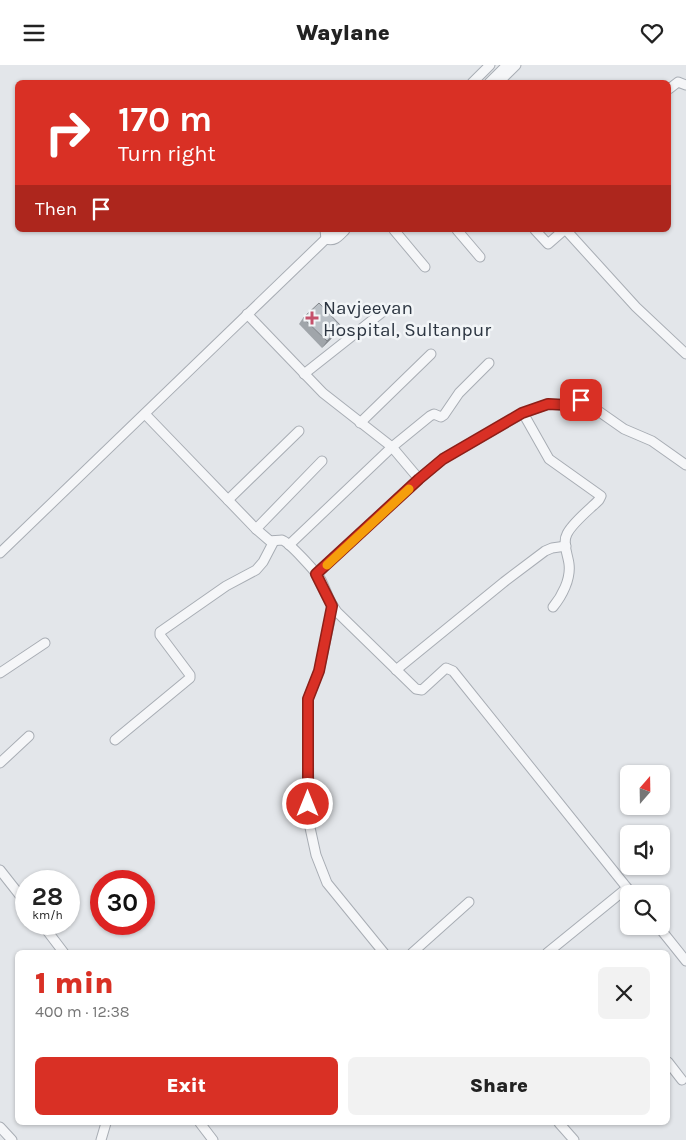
<!DOCTYPE html>
<meta charset="utf-8">
<style>
body{margin:0;font-family:Karla,sans-serif;background:#f2f2f2;color:#222;height:100vh;display:flex;flex-direction:column;font-size:19px;white-space:nowrap}
*{box-sizing:border-box;margin:0}
p{font-size:16px;color:#767676}
.icon{flex:none;width:28px;height:28px;fill:none;stroke:currentColor;stroke-width:2;stroke-linecap:round;stroke-linejoin:round}
.map{position:relative;flex:1;overflow:hidden}
.sheet{position:absolute;left:15px;top:885px;width:655px;height:175px;display:flex;flex-direction:column;background:#fff;border-radius:8px;box-shadow:0 1px 4px #0004}
.sheet>*{flex:none}
.guide{position:absolute;left:15px;top:15px;width:656px;height:152px;border-radius:8px;box-shadow:0 1px 4px #0004;background:#d93025;color:#fff;overflow:hidden}
.needle{width:32px;rotate:20deg}
.fabs{position:absolute;left:620px;top:700px;display:grid;gap:10px}
.fabs a{display:grid;place-items:center;width:50px;height:50px;border-radius:8px;background:#fff;box-shadow:0 1px 4px #0004;font-size:25px}
.speed{position:absolute;left:15px;top:805px;display:flex;gap:10px;font-size:25px;font-weight:700;text-align:center}
.speed>*{display:grid;place-content:center;width:65px;height:65px;border-radius:50%;background:#fff;box-shadow:0 1px 4px #0004;line-height:1}
.speed small{font-size:12px;font-weight:400}
.speed .limit{border:8px solid #d22;background:#fff;color:#111}
.pin{position:absolute;display:grid;place-items:center;width:42px;height:42px;color:#fff;margin:-21px;border-radius:10px;box-shadow:0 2px 8px #0006}
.me{position:absolute;width:55px;margin:-28px;rotate:0deg;stroke-linejoin:round;filter:drop-shadow(0 0 4px #0008)}
.turn{display:flex;align-items:center;gap:18px;height:105px;padding:0 20px;font-size:22px}
.turn .icon{width:65px;height:65px;stroke-width:2.5}
.turn b{display:block;font-size:35px;line-height:42px}
.then{display:flex;align-items:center;height:48px;padding:0 20px;background:#0003;gap:10px;font-size:19px}
.round{display:grid;place-items:center;flex:none;width:52px;height:52px;border-radius:8px;background:#f2f2f2}
.headline{display:flex;align-items:center;justify-content:space-between;height:85px;padding:0 20px}
h1{font-size:30px;font-weight:800;line-height:38px;color:#d93025}
.primary-button{display:flex;gap:10px;margin-top:auto;padding:10px 20px}
.primary-button a{flex:1;height:58px;border-radius:8px;background:#d93025;color:#fff;font-size:20px;font-weight:800;line-height:58px;text-align:center}
.primary-button a+a{background:#f2f2f2;color:#222}
header{display:flex;justify-content:space-between;align-items:center;height:65px;padding:0 20px;background:#fff;font-size:22px;font-weight:800}
.map>svg:first-child{display:block}
</style>
<header><svg class="icon" aria-label="menu" viewBox="0 0 24 24"><path d="M4 6h16M4 12h16M4 18h16"/></svg>Waylane<svg class="icon" aria-label="heart" viewBox="0 0 24 24"><path d="M12 20l-8-8c-3-5 5-10 8-4 3-6 11-1 8 4z"/></svg></header>
<div class="map">
<svg width="686" height="1075" viewBox="0 0 686 1075">
<rect width="100%" height="100%" fill="#e3e6ea"/>
<g fill="none" stroke-linecap="round" stroke-linejoin="round">
<defs>
<g id="minor">
<polyline points="472,18 490,0"/>
<polyline points="489,18 507,0"/>
<polyline points="498,18 516,0"/>
<polyline points="669,24 678,17 686,20"/>
<path d="M325,165L326,174C335,177 339,171 345,165"/>
<polyline points="394,165 425,202"/>
<polyline points="457,165 480,192"/>
<polyline points="535,165 548,179 564,165"/>
<polyline points="566,165 636,242 686,289"/>
<polyline points="247,249 323,328 392,382 419,414"/>
<polyline points="304,309 385,245"/>
<path d="M523,348L549,394L601,431L599,435C590,444 572,458 567,469C562,478 568,490 569,499C571,514 562,531 553,542"/>
<path d="M145,349L256,464L270,476C274,476 278,475 282,475C289,477 317,508 321,515C327,527 328,535 337,547L416,624L422,625L446,603L453,606L632,829"/>
<polyline points="360,358 431,289"/>
<polyline points="228,435 299,366"/>
<polyline points="256,464 322,396"/>
<polyline points="289,480 392,382 430,351 434,349 441,352 444,350 459,328 489,298"/>
<polyline points="0,488 335,165"/>
<polyline points="316,509 419,414 443,394 523,348 548,339 567,340 584,336 624,364 652,376 686,400"/>
<polyline points="333,541 319,606 308,634 309,758 316,790 327,818 384,888"/>
<polyline points="396,605 504,517 545,486 552,483 566,481"/>
<polyline points="0,608 45,578"/>
<polyline points="115,675 190,613 190,610 160,570 160,567 226,521 256,505 263,497 274,476"/>
<polyline points="0,698 29,671"/>
<polyline points="0,805 26,838"/>
<polyline points="42,859 64,888"/>
<polyline points="658,861 686,896"/>
<polyline points="412,888 469,837"/>
<polyline points="547,888 627,823"/>
<polyline points="668,997 682,1015"/>
<polyline points="200,1058 213,1075"/>
<polyline points="559,1058 574,1075"/>
<polyline points="0,1062 12,1075"/>
<polyline points="101,1075 106,1058"/>
</g>
</defs>
<use href="#minor" stroke="#a8adb4" stroke-width="11"/>
<use href="#minor" stroke="#f5f6f8" stroke-width="9"/>
</g>
<polygon fill="#a0a5aa" points="303,253 337,268 322,283 299,259"/>
<polygon fill="#82868b" points="342,262 337,268 322,283 327,276"/>
<polygon fill="#bac0c6" stroke="#82868b" points="319,238 342,262 327,276 303,253"/>
<g fill="none" stroke-linecap="round" stroke-linejoin="round">
<defs>
<polyline id="route" points="308,739 308,634 319,606 332,541 316,509 419,414 443,394 522,348 548,339 567,340 581,335"/>
</defs>
<use href="#route" stroke="#8d1f18" stroke-width="12"/>
<use href="#route" stroke="#d93025" stroke-width="9"/>
<polyline stroke="#f59e0b" stroke-width="9" points="327,500 409,424"/>
</g>
<path fill="#c5516b" stroke="#f2f5f7" stroke-width="2" d="M309.5 245.5h5v5h5v5h-5v5h-5v-5h-5v-5h5z"/>
<g text-anchor="middle" stroke-width="5" stroke-linejoin="round" paint-order="stroke">
<g font-size="19" fill="#2c3541" stroke="#f2f5f7" text-anchor="start">
<text x="323" y="249">Navjeevan<tspan x="323" dy="22">Hospital, Sultanpur</tspan></text>
</g>
</g>
</svg>
<div class="fabs">
<a><svg class="needle" viewBox="-14 -14 28 28"><path d="M0-13l5 13h-10z" fill="#e53935"/><path d="M0 13l5-13h-10z" fill="#767676"/></svg></a>
<a><svg class="icon" aria-label="sound" viewBox="0 0 24 24"><path d="M4 9h4l5-4v14l-5-4H4zM17 9q2 3 0 6"/></svg></a>
<a><svg class="icon" aria-label="search" viewBox="0 0 24 24"><circle cx="10" cy="10" r="6"/><path d="M15 15l6 6"/></svg></a>
</div>
<div class="speed"><div>28<small>km/h</small></div><div class="limit">30</div></div>
<div class="pin" style="left:581px;top:335px;background:#d93025"><svg class="icon" aria-label="arrive" viewBox="0 0 24 24"><path d="M6 21V4h12l-3 4 3 4H6"/></svg></div>
<svg class="me" style="left:308px;top:739px" viewBox="-20 -20 40 40"><circle r="17" fill="#d93025" stroke="#fff" stroke-width="3"/><path d="M0-11L8 9 0 5-8 9z" fill="#fff"/></svg>
<div class="guide">
<div class="turn"><svg class="icon" aria-label="right" viewBox="0 0 24 24"><path d="M7 20v-9h11M14 6l5 5-5 5"/></svg><div><b>170 m</b>Turn right</div></div>
<div class="then">Then<svg class="icon" aria-label="arrive" viewBox="0 0 24 24"><path d="M6 21V4h12l-3 4 3 4H6"/></svg></div>
</div>
<section class="sheet">
<div class="headline"><div><h1>1 min</h1><p>400 m · 12:38</p></div><a class="round"><svg class="icon" aria-label="close" viewBox="0 0 24 24"><path d="M6 6l12 12M18 6L6 18"/></svg></a></div>
<div class="primary-button"><a>Exit</a><a>Share</a></div>
</section>
</div>
